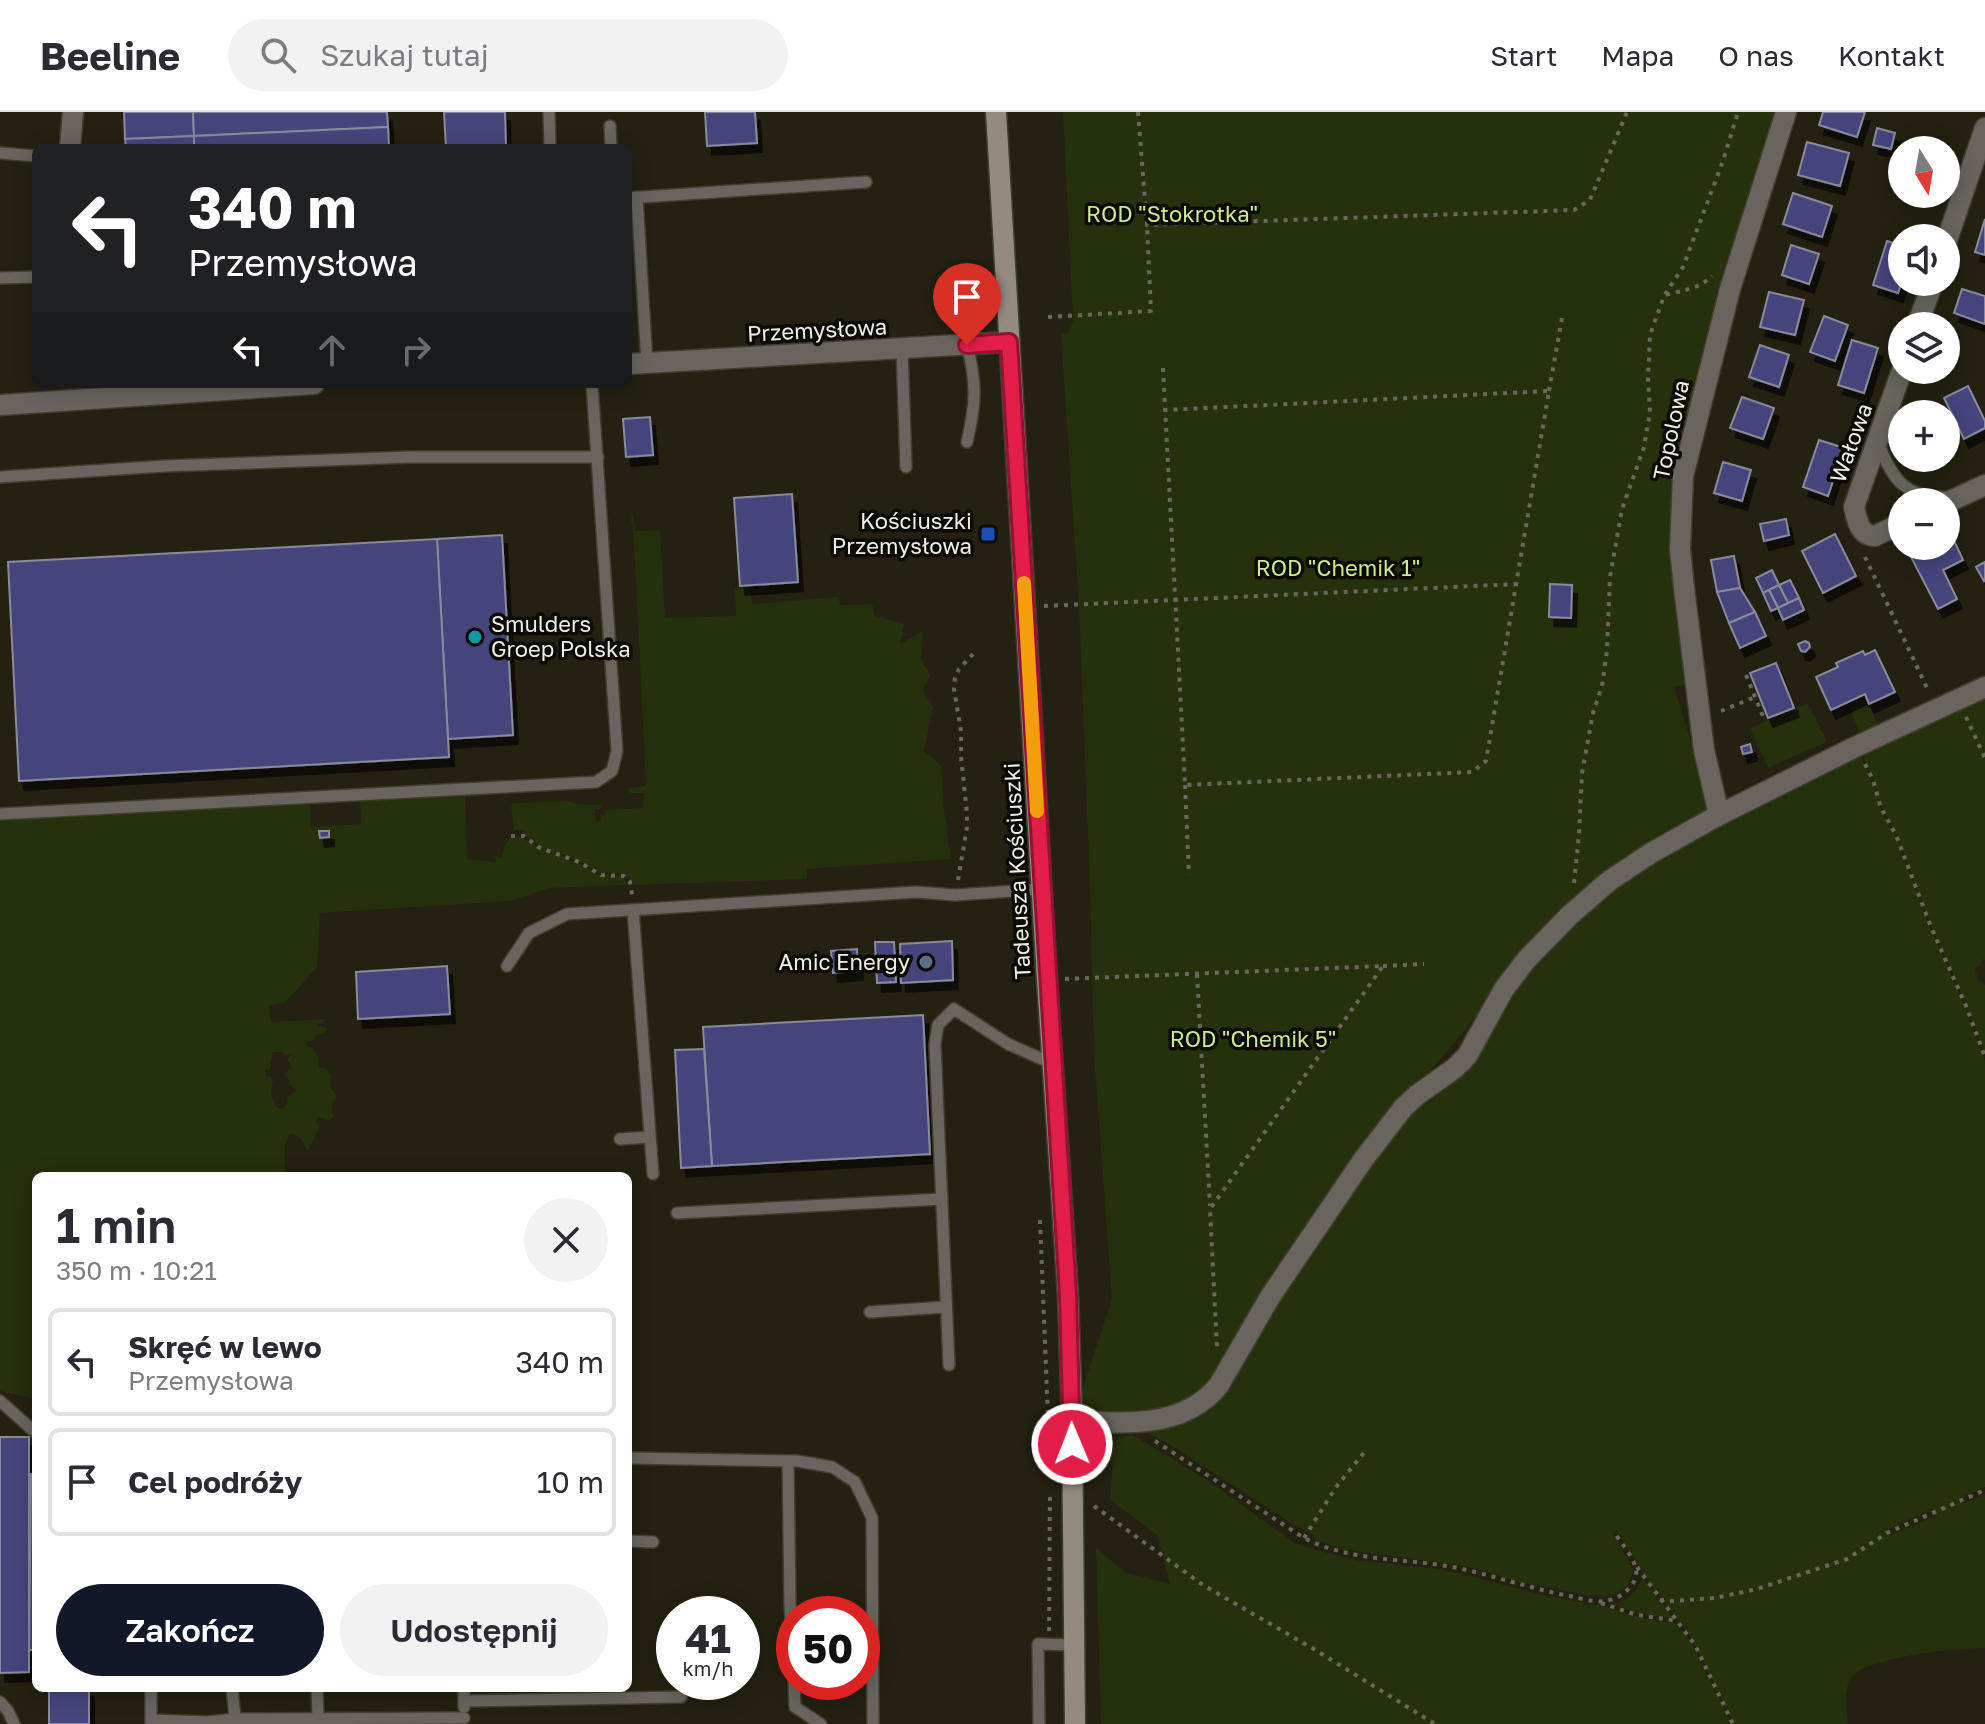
<!DOCTYPE html>
<html lang="pl">
<meta charset="utf-8">
<style>
body{margin:0;font-family:"Golos Text",sans-serif;background:#f2f2f3;color:#2b2b33;height:100vh;display:flex;flex-direction:column;font-size:30px;white-space:nowrap}
*{box-sizing:border-box;margin:0}
p{font-size:26px;color:#7c7c81}
.icon{flex:none;width:44px;height:44px;fill:none;stroke:currentColor;stroke-width:2;stroke-linecap:round;stroke-linejoin:round}
.map{position:relative;flex:1;overflow:hidden}
.panel{position:absolute;left:32px;top:1060px;width:600px;height:520px;display:flex;flex-direction:column;background:#fff;border-radius:12px;box-shadow:0 4px 20px #0003}
.panel>*{flex:none}
.hud{position:absolute;left:32px;top:32px;width:600px;height:244px;border-radius:12px;box-shadow:0 4px 20px #0003;background:#202124;color:#fff;overflow:hidden}
.needle{width:52px;rotate:169deg}
.fabs{position:absolute;left:1888px;top:24px;display:grid;gap:16px}
.fabs a{display:grid;place-items:center;width:72px;height:72px;border-radius:50%;background:#fff;box-shadow:0 4px 20px #0003;font-size:40px}
.speed{position:absolute;left:656px;top:1484px;display:flex;gap:16px;font-size:40px;font-weight:700;text-align:center}
.speed>*{display:grid;place-content:center;width:104px;height:104px;border-radius:50%;background:#fff;box-shadow:0 4px 20px #0003;line-height:1}
.speed small{font-size:20px;font-weight:400}
.speed .limit{border:12px solid #d22;background:#fff;color:#111}
.pin{position:absolute;display:grid;place-items:center;width:68px;height:68px;color:#fff;margin:-82px -34px;border-radius:50% 50% 50% 0;rotate:-45deg;box-shadow:0 0 8px #0007}
.pin .icon{rotate:45deg}
.me{position:absolute;width:88px;margin:-44px;rotate:359deg;stroke-linejoin:round;filter:drop-shadow(0 0 6px #0008)}
.turn{display:flex;align-items:center;gap:28px;height:168px;padding:0 24px;font-size:36px}
.turn .icon{width:104px;height:104px;stroke-width:2.5}
.turn b{display:block;font-size:56px;line-height:68px}
.lanes{display:flex;align-items:center;height:76px;padding:0 24px;background:#0003;justify-content:center;gap:40px;direction:ltr}
.lanes .off{opacity:.35}
.round{display:grid;place-items:center;flex:none;width:84px;height:84px;border-radius:42px;background:#f2f2f3}
.summary{display:flex;align-items:center;justify-content:space-between;height:136px;padding:0 24px}
h1{font-size:48px;font-weight:600;line-height:60px}
.action{display:flex;gap:16px;margin-top:auto;padding:16px 24px}
.action a{flex:1;height:92px;border-radius:48px;background:#111827;color:#fff;font-size:32px;font-weight:600;line-height:92px;text-align:center}
.action a+a{background:#f2f2f3;color:#2b2b33}
ul{padding:0;list-style:none}
li{display:flex;align-items:center;gap:24px;height:108px;margin:0 16px 12px;padding:0 8px;border:4px solid #e1e1e2;border-radius:12px}
li div{flex:1}
li b{display:block;font-size:30px}
li em{font-style:normal}
header{display:flex;align-items:center;gap:48px;box-sizing:border-box;height:112px;padding:0 40px;background:#fff;border-bottom:2px solid #e1e1e2}
header strong{font-size:38px}
nav{display:flex;gap:44px;margin-inline-start:auto;font-size:28px}
.search{width:560px;height:72px;background:#f2f2f3;display:flex;align-items:center;gap:20px;box-sizing:border-box;padding:0 28px;border-radius:44px;color:#7c7c81;font-size:30px}
.map>svg:first-child{display:block}
</style>
<header>
<strong>Beeline</strong>
<div class="search"><svg class="icon" aria-label="search" viewBox="0 0 24 24"><circle cx="10" cy="10" r="6"/><path d="M15 15l6 6"/></svg>Szukaj tutaj</div>
<nav><a>Start</a><a>Mapa</a><a>O nas</a><a>Kontakt</a></nav>
</header>
<div class="map">
<svg width="1985" height="1612" viewBox="0 0 1985 1612">
<defs>
<filter id="shadow"><feDropShadow dx="5" dy="9" stdDeviation="0" flood-color="#0009"/></filter>
</defs>
<rect width="100%" height="100%" fill="#242112"/>
<g fill="#25300c" fill-rule="evenodd">
<polygon points="1063,0 1786,0 1683,364 1702,569 1674,575 1714,703 1651,741 1502,873 1403,992 1207,1277 1194,1290 1127,1305 1110,1299 1098,1299 1072,1308 1112,1187 1094,942 1090,774 1079,492 1061,222 1068,221 1073,209"/>
<path d="M632,401L635,419L660,418L665,506L736,504L735,476L750,475L752,492L839,485L840,493L872,492L875,504L904,512L900,532L923,519L921,547L930,563L923,578L933,595L924,639L941,653L944,697L951,747L807,757V767L633,773L631,767L623,761H599L585,752L554,739L569,748L587,755L596,762L623,765L628,773L550,776L510,789L320,801L317,855L286,890L269,894L271,910L328,907L317,913L327,916V919L315,924L312,929L305,930L308,935H313L318,945L319,956H326L331,963L330,973L336,985L332,993L333,1005L330,1009L319,1005L316,1009L319,1016L307,1040C304,1031 301,1024 291,1021L287,1026L285,1034V1064H36V1287L0,1279V708L310,691L311,715L361,712L360,688L465,683L467,747L496,750L495,744L502,746C509,702 530,738 550,738L539,734L524,723L523,718H514L511,695L513,691L567,689L576,692L602,693L601,697H595V708L597,711L601,708L600,702L606,704L604,698L643,696L644,681H630L629,678L630,676L646,674L633,412L631,410ZM273,940H282L284,943L292,942L287,946L292,957L285,960L286,966L290,968L289,972L296,979L287,985L288,992L282,997L276,995L271,982L273,967L271,965L266,964L265,957L269,960Z"/>
<path d="M1985,585V848L1982,847L1981,854L1976,855L1975,860L1978,862L1977,866L1985,873V940L1953,861L1931,814L1899,728L1877,685L1882,701L1896,725L1930,815L1957,876L1985,949V1375L1958,1387L1962,1392L1985,1382V1536C1948,1537 1889,1543 1856,1560C1842,1573 1846,1594 1848,1612H1734L1688,1520L1654,1477L1616,1418L1613,1422L1628,1446L1633,1460L1627,1474L1616,1482L1609,1484L1587,1483L1520,1470L1465,1454L1346,1438L1316,1428L1312,1422L1297,1415L1172,1334L1135,1314L1173,1309L1253,1221L1369,1047L1433,977L1512,873L1626,760L1860,641C1865,655 1872,669 1877,684C1876,667 1866,655 1862,640ZM1932,1397L1935,1404L1890,1423L1886,1419Z"/>
<polygon points="1808,591 1827,630 1768,656 1750,616"/>
<polygon points="1860,591 1871,597 1878,613 1860,621 1851,600 1853,594"/>
<polygon points="1131,1322 1209,1369 1296,1432 1353,1448 1432,1456 1466,1463 1538,1482 1603,1494 1636,1505 1677,1512 1690,1529 1732,1612 1101,1612 1096,1436 1126,1461 1170,1472 1157,1423 1110,1388 1113,1351 1097,1336"/>
<path d="M1642,1465L1673,1507L1636,1501L1614,1492C1628,1488 1637,1480 1642,1465Z"/>
</g>
<g fill="#44447b" stroke="#898a9c" stroke-width="2" filter="url(#shadow)">
<polygon points="124,0 193,0 194,24 125,27"/>
<polygon points="193,0 387,0 388,15 194,24"/>
<polygon points="444,0 505,0 506,36 446,36"/>
<polygon points="705,0 755,0 757,31 707,34"/>
<polygon points="1823,0 1865,0 1857,25 1819,13"/>
<polygon points="388,15 389,36 194,36 194,24"/>
<polygon points="1877,16 1895,21 1891,37 1873,33"/>
<polygon points="194,24 194,36 126,36 125,27"/>
<polygon points="1807,30 1849,41 1840,74 1798,63"/>
<polygon points="1920,30 1946,38 1917,38"/>
<polygon points="1793,81 1832,94 1822,125 1783,112"/>
<polygon points="1985,107 1985,143 1975,140"/>
<polygon points="1887,129 1902,134 1902,169 1898,181 1873,173"/>
<polygon points="1791,133 1819,142 1809,172 1782,163"/>
<polygon points="1962,177 1985,184 1985,212 1954,201"/>
<polygon points="1769,180 1804,188 1795,223 1760,215"/>
<polygon points="1824,204 1848,213 1835,249 1810,240"/>
<polygon points="1852,228 1878,236 1864,281 1838,273"/>
<polygon points="1760,233 1789,243 1779,275 1749,265"/>
<polygon points="1968,274 1985,309 1985,316 1964,327 1944,286"/>
<polygon points="1742,285 1774,296 1763,327 1730,316"/>
<polygon points="650,305 653,343 626,345 623,307"/>
<polygon points="1819,328 1844,336 1828,384 1803,375"/>
<polygon points="1723,350 1751,358 1742,389 1714,381"/>
<polygon points="792,382 798,470 740,474 734,386"/>
<polygon points="1786,407 1789,423 1764,429 1760,412"/>
<polygon points="1835,422 1856,464 1823,481 1802,439"/>
<polygon points="502,423 513,623 448,627 437,427"/>
<polygon points="1952,424 1963,448 1943,458 1957,487 1938,497 1911,445 1932,434 1946,434 1946,427"/>
<polygon points="437,427 449,645 19,669 8,450"/>
<polygon points="1734,444 1740,476 1717,480 1711,448"/>
<polygon points="1985,450 1985,468 1984,469 1976,455"/>
<polygon points="1772,458 1779,473 1763,481 1756,466"/>
<polygon points="1790,468 1799,486 1788,491 1779,473"/>
<polygon points="1550,472 1572,473 1571,506 1549,505"/>
<polygon points="1779,473 1788,491 1778,496 1769,478"/>
<polygon points="1740,476 1755,500 1729,511 1717,480"/>
<polygon points="1769,478 1778,496 1771,499 1763,481"/>
<polygon points="1799,486 1804,498 1783,508 1778,496"/>
<polygon points="1755,500 1766,524 1740,536 1729,511"/>
<polygon points="1805,529 1809,531 1810,535 1805,540 1801,539 1798,532"/>
<polygon points="1875,538 1895,580 1869,592 1865,582 1831,598 1816,565 1838,555 1836,551 1863,539 1865,543"/>
<polygon points="1776,551 1794,596 1768,606 1750,561"/>
<polygon points="1750,632 1752,640 1743,642 1741,635"/>
<polygon points="319,719 329,719 329,725 320,726"/>
<polygon points="952,829 953,868 901,871 900,832"/>
<polygon points="875,830 894,830 896,870 877,871"/>
<polygon points="857,837 858,859 833,861 831,839"/>
<polygon points="447,854 450,902 358,907 356,860"/>
<polygon points="923,903 930,1042 712,1054 703,915"/>
<polygon points="704,937 712,1054 681,1056 675,938"/>
<polygon points="0,1325 29,1325 29,1560 0,1561"/>
<polygon points="31,1362 36,1362 36,1538 29,1538"/>
<rect x="49" y="1576" width="40" height="36"/>
</g>
<g fill="none" stroke-linecap="round" stroke-linejoin="round">
<defs>
<g id="service">
<polyline points="549,0 550,36"/>
<polyline points="610,14 611,36"/>
<polyline points="0,41 36,44"/>
<polyline points="637,85 647,252"/>
<polyline points="628,86 866,70"/>
<polyline points="0,166 36,165"/>
<polyline points="902,237 906,355"/>
<path d="M967,330C976,291 977,272 967,233"/>
<path d="M1878,330C1893,370 1906,387 1952,385"/>
<polyline points="0,365 165,354 411,345 598,345"/>
<polyline points="0,702 596,670 612,659 617,639 592,272"/>
<polyline points="633,798 653,1062"/>
<polyline points="507,854 529,821 567,802 916,780 955,783 1042,777"/>
<polyline points="620,1027 649,1025"/>
<polyline points="677,1101 942,1087"/>
<polyline points="870,1200 945,1195"/>
<polyline points="949,1253 935,932 938,913 954,897 1008,932 1053,952"/>
<polyline points="0,1289 36,1321"/>
<polyline points="628,1346 797,1349 832,1355 855,1370 872,1406 873,1612"/>
<polyline points="788,1349 790,1492 794,1567"/>
<polyline points="628,1429 653,1430"/>
<polyline points="794,1570 795,1595 821,1612"/>
<polyline points="151,1576 151,1612"/>
<polyline points="232,1576 235,1607"/>
<polyline points="317,1576 318,1606"/>
<polyline points="464,1576 464,1595"/>
<polyline points="464,1589 681,1585"/>
<polyline points="0,1590 8,1599 14,1612"/>
<polyline points="151,1608 208,1610 235,1607 464,1606"/>
<polyline points="1039,1612 1038,1532 1074,1533"/>
</g>
<g id="minor">
<polyline points="70,36 73,0"/>
<polyline points="1946,131 1985,16"/>
<polyline points="1917,214 1933,170"/>
<polyline points="628,252 1009,230"/>
<polyline points="0,293 314,272"/>
<polyline points="1946,391 1985,373"/>
<path d="M1902,411L1875,424C1859,423 1857,408 1854,395L1902,258"/>
<polyline points="1719,703 1704,638 1684,476 1680,437 1683,364 1730,177 1786,0"/>
<path d="M1072,1308C1123,1312 1184,1317 1219,1273L1270,1185L1363,1048L1403,996L1417,983L1455,956L1467,944L1504,877L1527,847L1570,803L1609,769L1651,741L1719,703L1855,635L1985,575"/>
</g>
<polyline id="secondary" points="996,0 1047,868 1068,1183 1072,1308 1075,1612"/>
</defs>
<use href="#service" stroke="#413e30" stroke-width="14"/>
<use href="#minor" stroke="#413e30" stroke-width="23"/>
<use href="#secondary" stroke="#413e30" stroke-width="23"/>
<g stroke="#6a685a" stroke-width="4" stroke-dasharray="4 6" stroke-linecap="butt">
<polyline points="1138,0 1147,113 1574,98 1590,88 1627,0"/>
<path d="M1666,183C1683,178 1699,177 1712,164"/>
<polyline points="1048,205 1151,199 1147,113"/>
<path d="M1163,256C1170,395 1178,534 1185,673L1472,660L1486,649L1549,279L1165,298"/>
<polyline points="1549,279 1562,206"/>
<polyline points="1865,445 1929,580"/>
<polyline points="1044,494 1517,472"/>
<polyline points="1746,563 1765,609"/>
<polyline points="1721,599 1755,585"/>
<polyline points="1966,605 1985,646"/>
<polyline points="1865,652 1873,668 1881,696 1896,723 1931,815 1966,894 1985,945"/>
<polyline points="1185,673 1189,763"/>
<polyline points="511,724 524,724 538,735 579,750 601,763 624,764 630,770 632,783"/>
<polyline points="958,768 967,715 967,701 961,645 961,619 954,577 955,566 959,557 973,542"/>
<polyline points="1574,771 1579,722 1582,661 1593,601 1602,574 1607,538 1610,465 1622,397 1644,335 1650,300 1648,266 1650,223 1664,184 1683,155 1723,49 1738,0"/>
<polyline points="1383,854 1424,852"/>
<polyline points="1197,862 1210,1094"/>
<polyline points="1065,867 1383,854 1210,1097 1217,1236"/>
<polyline points="1040,1108 1050,1355"/>
<path d="M1155,1329L1304,1426C1355,1452 1413,1445 1467,1458C1501,1466 1534,1477 1569,1484C1580,1486 1593,1491 1605,1489C1615,1488 1625,1482 1631,1474C1635,1469 1637,1464 1636,1457C1633,1444 1621,1431 1614,1420"/>
<polyline points="1094,1394 1203,1473 1317,1539 1435,1612"/>
<polyline points="1304,1426 1336,1375 1367,1337"/>
<polyline points="1637,1455 1695,1533 1733,1612"/>
<polyline points="1660,1488 1674,1489 1715,1486 1757,1477 1847,1447 1887,1421 1985,1378"/>
<polyline points="1601,1491 1637,1503 1678,1509"/>
<polyline points="1049,1519 1050,1380"/>
</g>
<use href="#service" stroke="#69645e" stroke-width="11"/>
<use href="#minor" stroke="#69645e" stroke-width="20"/>
<use href="#secondary" stroke="#938a80" stroke-width="20"/>
</g>
<g fill="none" stroke-linecap="round" stroke-linejoin="round">
<defs>
<polyline id="route" points="967,233 1009,230 1068,1183 1072,1332"/>
</defs>
<use href="#route" stroke="#92132f" stroke-width="20"/>
<use href="#route" stroke="#e11d48" stroke-width="14"/>
<polyline stroke="#f59e0b" stroke-width="14" points="1024,471 1037,699"/>
</g>
<rect fill="#1a4fb4" stroke="#0c0a05" stroke-width="3" x="980" y="414" width="16" height="16" rx="4"/>
<circle fill="#0f9aa8" stroke="#0c0a05" stroke-width="3" cx="475" cy="525" r="8"/>
<circle fill="#5c6f8a" stroke="#0c0a05" stroke-width="3" cx="926" cy="850" r="8"/>
<g text-anchor="middle" stroke-width="7" stroke-linejoin="round" paint-order="stroke">
<g font-size="22" fill="#caeb91" stroke="#0c0a05">
<text x="1172" y="110">ROD "Stokrotka"</text>
<text x="1338" y="464">ROD "Chemik 1"</text>
<text x="1253" y="935">ROD "Chemik 5"</text>
</g>
<g font-size="22" fill="#f1efe5" stroke="#0c0a05">
<text transform="translate(817 218) rotate(-3)" y="8">Przemysłowa</text>
<text transform="translate(1671 318) rotate(-78)" y="8">Topolowa</text>
<text transform="translate(1851 331) rotate(-70)" y="8">Wałowa</text>
<text transform="translate(1017 759) rotate(-93)" y="8">Tadeusza Kościuszki</text>
</g>
<g font-size="22" fill="#f1efe5" stroke="#0c0a05" text-anchor="end">
<text x="972" y="417">Kościuszki<tspan x="972" dy="25">Przemysłowa</tspan></text>
<text x="491" y="520" text-anchor="start">Smulders<tspan x="491" dy="25">Groep Polska</tspan></text>
<text x="910" y="858">Amic Energy</text>
</g>
</g>
</svg>
<div class="fabs">
<a><svg class="needle" viewBox="-14 -14 28 28"><path d="M0-13l5 13h-10z" fill="#e53935"/><path d="M0 13l5-13h-10z" fill="#7c7c81"/></svg></a>
<a><svg class="icon" aria-label="sound" viewBox="0 0 24 24"><path d="M4 9h4l5-4v14l-5-4H4zM17 9q2 3 0 6"/></svg></a>
<a><svg class="icon" aria-label="layers" viewBox="0 0 24 24"><path d="M12 4l9 5-9 5-9-5zM3 14l9 5 9-5"/></svg></a>
<a>+</a>
<a>−</a>
</div>
<div class="speed"><div>41<small>km/h</small></div><div class="limit">50</div></div>
<div class="pin" style="left:967px;top:233px;background:#d93025"><svg class="icon" aria-label="arrive" viewBox="0 0 24 24"><path d="M6 21V4h12l-3 4 3 4H6"/></svg></div>
<svg class="me" style="left:1072px;top:1332px" viewBox="-20 -20 40 40"><circle r="17" fill="#e11d48" stroke="#fff" stroke-width="3"/><path d="M0-11L8 9 0 5-8 9z" fill="#fff"/></svg>
<div class="hud">
<div class="turn"><svg class="icon" aria-label="left" viewBox="0 0 24 24"><path d="M17 20v-9H6M10 6l-5 5 5 5"/></svg><div><b>340 m</b>Przemysłowa</div></div>
<div class="lanes"><svg class="icon" aria-label="left" viewBox="0 0 24 24"><path d="M17 20v-9H6M10 6l-5 5 5 5"/></svg><svg class="icon off" aria-label="ahead" viewBox="0 0 24 24"><path d="M12 20V5M6 11l6-6 6 6"/></svg><svg class="icon off" aria-label="right" viewBox="0 0 24 24"><path d="M7 20v-9h11M14 6l5 5-5 5"/></svg></div>
</div>
<section class="panel">
<div class="summary"><div><h1>1 min</h1><p>350 m · 10:21</p></div><a class="round"><svg class="icon" aria-label="close" viewBox="0 0 24 24"><path d="M6 6l12 12M18 6L6 18"/></svg></a></div>
<ul>
<li><svg class="icon" aria-label="left" viewBox="0 0 24 24"><path d="M17 20v-9H6M10 6l-5 5 5 5"/></svg><div><b>Skręć w lewo</b><p>Przemysłowa</p></div><em>340 m</em></li>
<li><svg class="icon" aria-label="arrive" viewBox="0 0 24 24"><path d="M6 21V4h12l-3 4 3 4H6"/></svg><div><b>Cel podróży</b></div><em>10 m</em></li>
</ul>
<div class="action"><a>Zakończ</a><a>Udostępnij</a></div>
</section>
</div>
